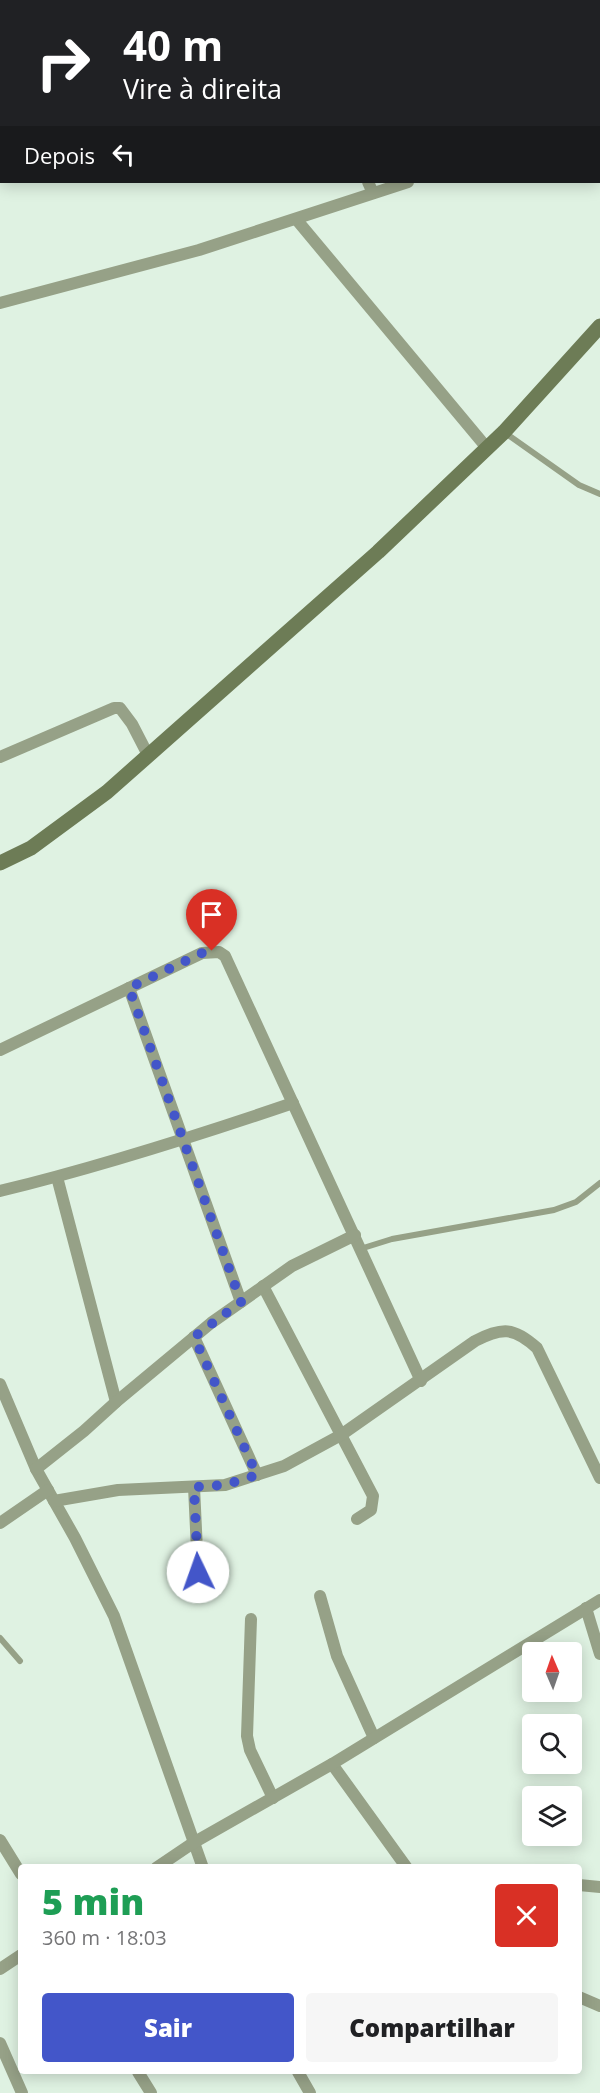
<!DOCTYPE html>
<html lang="pt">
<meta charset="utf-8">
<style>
body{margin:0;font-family:"Open Sans",sans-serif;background:#f6f6f6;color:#202124;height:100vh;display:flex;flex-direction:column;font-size:22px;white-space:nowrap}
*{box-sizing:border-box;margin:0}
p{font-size:20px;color:#757577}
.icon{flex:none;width:33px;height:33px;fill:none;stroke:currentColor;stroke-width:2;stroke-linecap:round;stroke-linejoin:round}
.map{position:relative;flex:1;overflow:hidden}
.side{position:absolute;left:18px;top:1864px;width:564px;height:210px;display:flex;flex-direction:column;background:#fff;border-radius:6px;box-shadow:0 3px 15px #0003}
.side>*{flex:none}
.banner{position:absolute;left:0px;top:0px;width:600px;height:183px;box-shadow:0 3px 15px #0003;background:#202124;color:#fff;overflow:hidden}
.needle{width:39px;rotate:358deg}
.tools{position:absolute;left:522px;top:1642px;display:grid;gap:12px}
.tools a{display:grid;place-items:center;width:60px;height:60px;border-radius:6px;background:#fff;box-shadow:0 3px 15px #0003;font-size:30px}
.pin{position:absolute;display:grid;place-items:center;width:51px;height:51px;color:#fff;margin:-62px -26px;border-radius:50% 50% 50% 0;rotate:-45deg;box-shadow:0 0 6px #0007}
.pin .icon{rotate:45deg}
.me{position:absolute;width:66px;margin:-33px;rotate:357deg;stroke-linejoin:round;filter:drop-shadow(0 0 4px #0008)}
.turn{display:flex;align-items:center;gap:21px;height:126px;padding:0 24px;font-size:27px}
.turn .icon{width:78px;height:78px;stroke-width:2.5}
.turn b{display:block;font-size:42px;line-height:51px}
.then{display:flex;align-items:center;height:57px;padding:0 24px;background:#0003;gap:12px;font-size:22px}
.round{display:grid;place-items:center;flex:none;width:63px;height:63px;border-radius:6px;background:#f6f6f6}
.overview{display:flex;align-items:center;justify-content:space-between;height:102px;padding:0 24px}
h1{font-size:36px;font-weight:800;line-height:45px;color:#1e9e55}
.cta{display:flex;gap:12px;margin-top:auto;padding:12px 24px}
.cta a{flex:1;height:69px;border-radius:6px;background:#4356c9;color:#fff;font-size:24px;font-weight:800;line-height:69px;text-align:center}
.cta a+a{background:#f6f6f6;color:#202124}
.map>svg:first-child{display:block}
</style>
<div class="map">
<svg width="600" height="2093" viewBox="0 0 600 2093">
<rect width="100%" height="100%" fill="#dff2e2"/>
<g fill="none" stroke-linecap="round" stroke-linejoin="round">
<g stroke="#96a187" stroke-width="6">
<polyline points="504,432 579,485 600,494"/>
<polyline points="360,1249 392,1239 554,1210 576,1202 600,1183"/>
<polyline points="0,1638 20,1661"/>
</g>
<g stroke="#96a187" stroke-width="12">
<polyline points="386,0 387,2"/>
<polyline points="111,2 112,0"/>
<polyline points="598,123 600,122"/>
<polyline points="0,175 2,173"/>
<polyline points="368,182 373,193"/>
<polyline points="296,219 487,448"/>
<polyline points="0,303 199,250 408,182"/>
<polyline points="0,757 114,708 120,708 132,724 148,755"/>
<polyline points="129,988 241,1302"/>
<polyline points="0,1050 202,953 219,952 225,956 421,1381"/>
<polyline points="57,1177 116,1402"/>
<path d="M0,1191C99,1167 196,1136 293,1103"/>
<polyline points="263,1286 373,1496 371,1510 357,1519"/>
<polyline points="194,1337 257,1475"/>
<polyline points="0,1384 36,1469 75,1538 114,1616 203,1868"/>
<polyline points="36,1469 84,1431 116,1402 211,1323 292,1266 355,1235"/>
<polyline points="194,1487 198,1572"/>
<path d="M54,1501L118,1490L225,1485L284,1466L341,1435L475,1341C502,1327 514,1327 537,1348L600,1478"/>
<polyline points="0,1523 48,1490"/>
<polyline points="320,1596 337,1656 374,1738"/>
<polyline points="586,1608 600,1654"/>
<polyline points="251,1619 247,1736 250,1750 273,1798"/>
<polyline points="332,1764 407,1868"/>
<polyline points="0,1840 21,1874"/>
<polyline points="156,1868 193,1843 332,1764 600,1600"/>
<polyline points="579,1885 600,1887"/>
<polyline points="0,1969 21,1955"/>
<polyline points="579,1997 600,2006"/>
<polyline points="0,2043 22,2093"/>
<polyline points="138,2072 151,2093"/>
<polyline points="298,2072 310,2093"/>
</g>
<polyline stroke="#6d7c56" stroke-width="15" points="0,863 31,848 107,792 378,552 504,432 600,326"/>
</g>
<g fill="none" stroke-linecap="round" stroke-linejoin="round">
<polyline stroke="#4356c9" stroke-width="10" stroke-dasharray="0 18" points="198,1572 194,1487 225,1485 257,1475 194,1337 241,1302 129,988 202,953 212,951"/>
</g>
</svg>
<div class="tools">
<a><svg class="needle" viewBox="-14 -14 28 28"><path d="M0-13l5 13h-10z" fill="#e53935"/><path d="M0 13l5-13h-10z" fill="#757577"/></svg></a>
<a><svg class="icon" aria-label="search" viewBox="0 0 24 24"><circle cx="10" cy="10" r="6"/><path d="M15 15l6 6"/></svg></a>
<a><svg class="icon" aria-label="layers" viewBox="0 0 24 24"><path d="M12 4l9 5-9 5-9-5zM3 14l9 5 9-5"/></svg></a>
</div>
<div class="pin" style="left:212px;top:951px;background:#d93025"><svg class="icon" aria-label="arrive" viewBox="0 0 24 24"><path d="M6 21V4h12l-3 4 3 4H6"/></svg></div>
<svg class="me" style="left:198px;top:1572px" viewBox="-20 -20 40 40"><circle r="19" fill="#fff"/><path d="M0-13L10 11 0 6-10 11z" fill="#4356c9"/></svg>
<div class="banner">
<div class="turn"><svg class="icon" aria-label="right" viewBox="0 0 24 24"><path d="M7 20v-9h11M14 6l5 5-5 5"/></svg><div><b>40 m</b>Vire à direita</div></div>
<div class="then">Depois<svg class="icon" aria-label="left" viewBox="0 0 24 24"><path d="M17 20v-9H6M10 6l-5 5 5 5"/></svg></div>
</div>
<section class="side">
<div class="overview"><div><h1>5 min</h1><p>360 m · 18:03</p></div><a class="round" style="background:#d93025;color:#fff"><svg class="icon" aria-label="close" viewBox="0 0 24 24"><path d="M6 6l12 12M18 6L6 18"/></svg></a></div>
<div class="cta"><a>Sair</a><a>Compartilhar</a></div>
</section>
</div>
